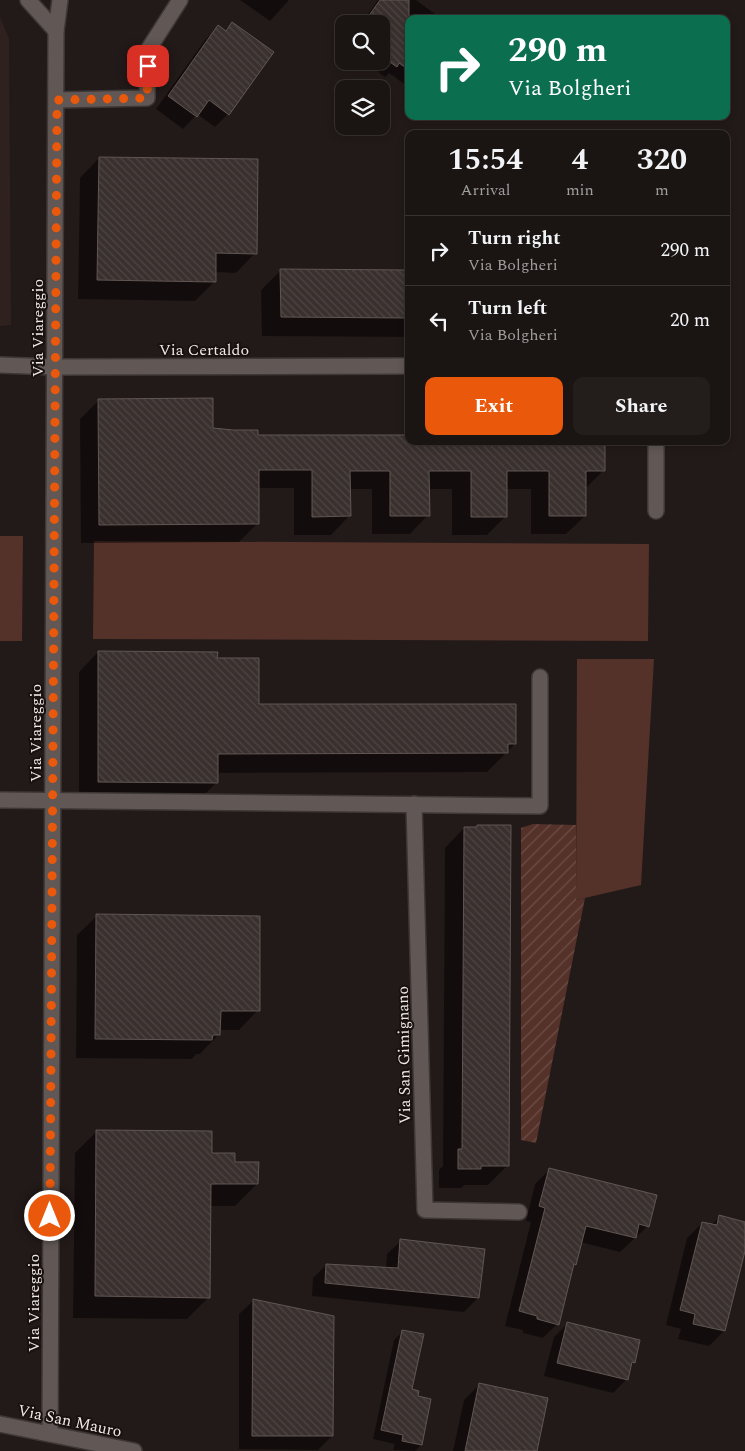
<!DOCTYPE html>
<style>
body{margin:0;font-family:Spectral,serif;background:#231d1b;color:#f1f3f6;height:100vh;display:flex;flex-direction:column;font-size:19px;white-space:nowrap}
*{box-sizing:border-box;margin:0}
p{font-size:16px;color:#9f9e9f}
.icon{flex:none;width:28px;height:28px;fill:none;stroke:currentColor;stroke-width:2;stroke-linecap:round;stroke-linejoin:round}
.map{position:relative;flex:1;overflow:hidden}
.side{position:absolute;left:405px;top:130px;width:325px;height:315px;display:flex;flex-direction:column;background:#1a1412;border-radius:10px;box-shadow:0 2px 8px #0003,0 0 0 1px #383332}
.side>*{flex:none}
.top-card{position:absolute;left:405px;top:15px;width:325px;height:105px;border-radius:10px;box-shadow:0 2px 8px #0003,0 0 0 1px #383332;background:#0b6e4f;color:#fff;overflow:hidden}
.buttons{position:absolute;left:335px;top:15px;display:grid;gap:10px}
.buttons a{display:grid;place-items:center;width:55px;height:55px;border-radius:10px;background:#1a1412;box-shadow:0 2px 8px #0003,0 0 0 1px #383332;font-size:25px}
.pin{position:absolute;display:grid;place-items:center;width:42px;height:42px;color:#fff;margin:-21px;border-radius:10px;box-shadow:0 2px 8px #0006}
.me{position:absolute;width:55px;margin:-28px;rotate:0deg;stroke-linejoin:round;filter:drop-shadow(0 0 4px #0008)}
.turn{display:flex;align-items:center;gap:18px;height:105px;padding:0 20px;font-size:22px}
.turn .icon{width:65px;height:65px;stroke-width:2.5}
.turn b{display:block;font-size:35px;line-height:42px}
.eta{display:flex;justify-content:space-evenly;align-items:center;height:85px;text-align:center}
.eta b{font-size:30px;font-weight:700;line-height:35px}
.action{display:flex;gap:10px;margin-top:auto;padding:10px 20px}
.action a{flex:1;height:58px;border-radius:10px;background:#ea580c;color:#fff;font-size:20px;font-weight:700;line-height:58px;text-align:center}
.action a+a{background:#231d1b;color:#f1f3f6}
ul{padding:0;list-style:none}
li{display:flex;align-items:center;gap:15px;height:70px;padding:0 20px;border-top:1px solid #383332}
li div{flex:1}
li b{display:block;font-size:19px}
li em{font-style:normal}
.map>svg:first-child{display:block}
</style>
<div class="map">
<svg width="745" height="1451" viewBox="0 0 745 1451">
<defs>
<pattern id="garden-furrows" width="10" height="10" patternUnits="userSpaceOnUse" patternTransform="scale(1.25)"><rect width="10" height="10" fill="#543129"/><path d="M-1 1l2-2M0 10L10 0M9 11l2-2" fill="none" stroke="#6d4f48"/></pattern>
<pattern id="building-back-hatch" width="6" height="6" patternUnits="userSpaceOnUse" patternTransform="scale(1.25)"><rect width="6" height="6" fill="#3a312f"/><path d="M-1 5l2 2M0 0l6 6M5-1l2 2" fill="none" stroke="#4d4543"/></pattern>
</defs>
<rect width="100%" height="100%" fill="#221a18"/>
<polygon fill="#2f211e" points="0,17 9,39 11,325 0,326"/>
<g fill="#543129">
<polygon points="0,536 23,536 22,641 0,641"/>
<polygon points="94,541 649,544 648,641 93,639"/>
<polygon points="577,659 654,659 641,885 576,900"/>
</g>
<polygon fill="url(#garden-furrows)" points="533,824 576,825 576,900 585,898 536,1143 521,1140 521,828"/>
<g fill="#0007">
<polygon points="240,0 289,0 270,21"/>
<polygon points="378,0 416,0 442,19 409,19 409,84 407,86 389,73 385,77 364,61 381,61 381,24 361,24"/>
<polygon points="232,24 228,114 215,127 197,114 183,129 156,109 205,40 218,27 224,31"/>
<polygon points="99,158 255,253 236,273 215,272 215,281 195,301 78,299 80,178"/>
<polygon points="281,270 409,271 409,337 262,336 261,290"/>
<polygon points="99,400 212,429 257,436 409,441 604,470 585,489 585,516 566,534 531,534 531,489 506,489 506,516 487,535 452,535 452,489 428,489 428,515 410,534 372,534 372,489 349,489 349,516 331,535 294,535 294,488 257,488 258,523 239,542 81,543 80,419"/>
<polygon points="98,652 216,659 258,705 515,744 487,772 217,773 217,782 197,802 79,801 79,672"/>
<polygon points="477,826 508,1165 488,1185 464,1185 461,1188 439,1188 439,1170 443,1166 445,848 464,828 475,828"/>
<polygon points="97,916 258,1010 239,1030 219,1030 219,1034 200,1054 196,1054 192,1059 76,1058 77,935"/>
<polygon points="97,1131 210,1154 233,1163 257,1184 235,1206 210,1206 209,1297 187,1319 73,1318 75,1153"/>
<polygon points="549,1170 648,1226 620,1252 580,1242 557,1324 543,1338 523,1333 523,1330 505,1326 531,1222 526,1221 535,1184"/>
<polygon points="720,1217 745,1223 745,1245 724,1331 709,1346 678,1339 681,1329 666,1325 687,1238 702,1223 711,1225"/>
<polygon points="401,1241 478,1298 464,1312 312,1296 313,1278 326,1265 386,1268 387,1254"/>
<polygon points="253,1301 332,1436 318,1450 239,1449 239,1314"/>
<polygon points="568,1323 634,1362 630,1366 627,1379 613,1393 544,1376 554,1337"/>
<polygon points="403,1331 410,1390 416,1397 430,1400 421,1445 415,1451 393,1450 395,1444 373,1439 394,1340"/>
<polygon points="479,1385 535,1451 453,1451 464,1400"/>
</g>
<g fill="url(#building-back-hatch)" stroke="#605654">
<polygon points="380,0 409,0 409,70 399,63 397,67 381,56 381,24 363,24"/>
<polygon points="232,22 274,52 229,115 209,100 197,117 168,96 218,25 226,31"/>
<polygon points="99,157 258,159 257,254 216,253 216,282 97,280"/>
<polygon points="280,269 409,270 409,318 281,317"/>
<polygon points="213,398 213,428 233,430 258,430 258,435 409,435 409,441 605,441 605,471 586,471 586,516 549,516 549,471 507,471 507,517 471,517 471,471 429,471 430,516 390,516 390,471 350,471 351,516 312,517 312,470 259,470 259,524 99,525 98,399"/>
<polygon points="98,651 218,652 217,658 259,658 259,704 516,704 516,744 508,744 508,753 218,754 218,783 98,782"/>
<polygon points="477,825 511,825 509,1166 481,1166 481,1169 458,1169 458,1149 462,1149 464,827 477,827"/>
<polygon points="96,914 260,916 260,1011 221,1011 220,1035 213,1035 212,1040 95,1039"/>
<polygon points="96,1130 212,1131 212,1153 235,1153 235,1162 259,1162 258,1184 211,1184 210,1298 95,1296"/>
<polygon points="549,1168 657,1195 649,1227 639,1224 636,1238 586,1226 576,1265 574,1264 559,1325 537,1319 537,1316 519,1311 545,1208 539,1206"/>
<polygon points="719,1215 745,1222 745,1251 725,1331 693,1324 695,1314 680,1310 702,1222 717,1225"/>
<polygon points="400,1239 485,1249 479,1298 325,1283 326,1264 398,1268"/>
<polygon points="253,1299 334,1316 333,1436 252,1436"/>
<polygon points="567,1322 640,1340 635,1363 632,1362 628,1380 557,1363"/>
<polygon points="402,1330 424,1334 412,1389 419,1391 418,1396 431,1399 422,1445 402,1441 403,1435 381,1430"/>
<polygon points="479,1383 548,1398 537,1451 465,1451"/>
</g>
<g fill="none" stroke-linecap="round" stroke-linejoin="round">
<defs>
<g id="minor">
<polyline points="28,0 56,31"/>
<polyline points="57,100 147,98 148,50 180,0"/>
<polyline points="0,365 55,367 409,366"/>
<polyline points="656,441 656,511"/>
<polyline points="0,800 540,806 540,677"/>
<polyline points="414,804 425,1210 519,1212"/>
<polyline points="50,1434 56,31 60,0"/>
</g>
<polyline id="tertiary" points="0,1424 134,1451"/>
</defs>
<use href="#minor" stroke="#3d3736" stroke-width="18"/>
<use href="#tertiary" stroke="#3d3736" stroke-width="18"/>
<use href="#minor" stroke="#615855" stroke-width="15"/>
<use href="#tertiary" stroke="#615855" stroke-width="15"/>
</g>
<g fill="none" stroke-linecap="round" stroke-linejoin="round">
<polyline stroke="#ea580c" stroke-width="9" stroke-dasharray="0 16.2" points="50,1216 57,100 147,98 148,66"/>
</g>
<g text-anchor="middle" stroke-width="4" stroke-linejoin="round" paint-order="stroke">
<g font-size="16" fill="#eee8e7" stroke="#18110f">
<text transform="translate(37 328) rotate(-90)" y="6">Via Viareggio</text>
<text x="204" y="355">Via Certaldo</text>
<text transform="translate(35 733) rotate(-90)" y="6">Via Viareggio</text>
<text transform="translate(403 1055) rotate(-91)" y="6">Via San Gimignano</text>
<text transform="translate(33 1303) rotate(-90)" y="6">Via Viareggio</text>
<text transform="translate(70 1420) rotate(12)" y="6">Via San Mauro</text>
</g>
</g>
</svg>
<div class="buttons">
<a><svg class="icon" aria-label="search" viewBox="0 0 24 24"><circle cx="10" cy="10" r="6"/><path d="M15 15l6 6"/></svg></a>
<a><svg class="icon" aria-label="layers" viewBox="0 0 24 24"><path d="M12 4l9 5-9 5-9-5zM3 14l9 5 9-5"/></svg></a>
</div>
<div class="pin" style="left:148px;top:66px;background:#d93025"><svg class="icon" aria-label="arrive" viewBox="0 0 24 24"><path d="M6 21V4h12l-3 4 3 4H6"/></svg></div>
<svg class="me" style="left:50px;top:1216px" viewBox="-20 -20 40 40"><circle r="17" fill="#ea580c" stroke="#fff" stroke-width="3"/><path d="M0-11L8 9 0 5-8 9z" fill="#fff"/></svg>
<div class="top-card">
<div class="turn"><svg class="icon" aria-label="right" viewBox="0 0 24 24"><path d="M7 20v-9h11M14 6l5 5-5 5"/></svg><div><b>290 m</b>Via Bolgheri</div></div>
</div>
<section class="side">
<div class="eta">
<div><b>15:54</b><p>Arrival</p></div>
<div><b>4</b><p>min</p></div>
<div><b>320</b><p>m</p></div>
</div>
<ul>
<li><svg class="icon" aria-label="right" viewBox="0 0 24 24"><path d="M7 20v-9h11M14 6l5 5-5 5"/></svg><div><b>Turn right</b><p>Via Bolgheri</p></div><em>290 m</em></li>
<li><svg class="icon" aria-label="left" viewBox="0 0 24 24"><path d="M17 20v-9H6M10 6l-5 5 5 5"/></svg><div><b>Turn left</b><p>Via Bolgheri</p></div><em>20 m</em></li>
</ul>
<div class="action"><a>Exit</a><a>Share</a></div>
</section>
</div>
